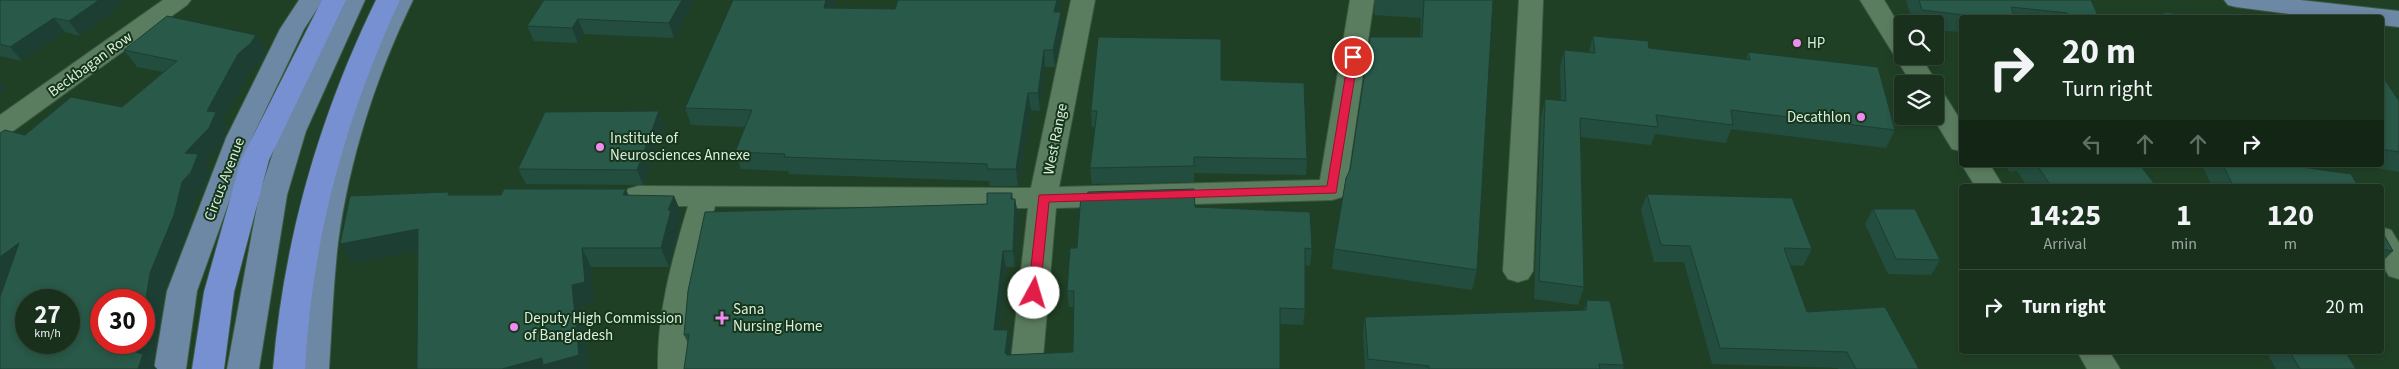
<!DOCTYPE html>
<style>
body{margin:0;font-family:"Source Sans 3",sans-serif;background:#213825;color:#f1f3f6;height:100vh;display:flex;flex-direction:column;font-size:19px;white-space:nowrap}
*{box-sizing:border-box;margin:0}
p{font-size:16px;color:#9fa9a3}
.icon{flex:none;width:28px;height:28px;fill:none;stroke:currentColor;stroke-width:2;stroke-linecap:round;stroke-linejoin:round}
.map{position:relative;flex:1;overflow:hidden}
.details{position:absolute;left:1959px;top:184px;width:425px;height:170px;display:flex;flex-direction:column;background:#18301c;border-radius:5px;box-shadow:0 2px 8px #0003,0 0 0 1px #364b3b}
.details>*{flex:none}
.banner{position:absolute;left:1959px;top:15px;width:425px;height:152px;border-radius:5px;box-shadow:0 2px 8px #0003,0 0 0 1px #364b3b;background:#18301c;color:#f1f3f6;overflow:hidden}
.fabs{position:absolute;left:1894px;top:15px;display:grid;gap:10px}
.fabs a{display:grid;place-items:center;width:50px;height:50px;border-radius:5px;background:#18301c;box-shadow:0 2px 8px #0003,0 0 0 1px #364b3b;font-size:25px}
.speed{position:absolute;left:15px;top:289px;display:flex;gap:10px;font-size:25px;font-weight:700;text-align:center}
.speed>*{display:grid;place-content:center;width:65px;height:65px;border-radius:50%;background:#18301c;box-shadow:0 2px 8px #0003,0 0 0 1px #364b3b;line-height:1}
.speed small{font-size:12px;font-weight:400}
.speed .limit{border:8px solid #d22;background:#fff;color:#111}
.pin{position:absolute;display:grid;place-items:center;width:42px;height:42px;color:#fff;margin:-21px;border:2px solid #fff;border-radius:50%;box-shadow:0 1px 5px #0007}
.me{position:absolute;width:55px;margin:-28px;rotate:6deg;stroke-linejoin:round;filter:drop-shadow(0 0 4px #0008)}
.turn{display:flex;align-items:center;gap:18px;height:105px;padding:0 20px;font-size:22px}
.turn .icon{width:65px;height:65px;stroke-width:2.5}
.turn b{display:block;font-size:35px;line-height:42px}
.lanes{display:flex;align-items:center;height:48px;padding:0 20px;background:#0003;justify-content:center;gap:25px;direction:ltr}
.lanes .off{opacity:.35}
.eta{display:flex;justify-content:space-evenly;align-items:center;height:85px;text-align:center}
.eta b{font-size:30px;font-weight:700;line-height:35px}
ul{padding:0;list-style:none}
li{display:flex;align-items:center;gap:15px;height:75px;padding:0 20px;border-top:1px solid #364b3b}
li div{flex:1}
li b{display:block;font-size:19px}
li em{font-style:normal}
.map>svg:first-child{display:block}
</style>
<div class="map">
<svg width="2399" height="369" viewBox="0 0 2399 369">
<rect width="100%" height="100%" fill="#204025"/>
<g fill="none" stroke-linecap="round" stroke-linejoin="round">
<defs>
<g id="street">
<polygon points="163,0 191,0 187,5 9,134 0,137 0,115"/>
<path d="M1071,0H1095L1059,187L1320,180L1350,0H1374L1346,190L1342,197L1332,200L1056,208L1042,369H1010L1028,208L715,206C701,260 687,313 690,369H658C657,313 672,260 688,206H638L628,203L624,196L628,189L638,186L1031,188Z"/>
<polygon points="1519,0 1543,0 1533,271 1528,279 1518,282 1508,279 1503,271"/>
<polygon points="2381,227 2391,230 2399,243 2399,279 2389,276 2381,263"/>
</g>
<g id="secondary">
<polygon points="1860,0 1884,0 1902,30 1902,56 1920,56 1938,84 1935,88 1935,84 1912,84"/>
<polygon points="1935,91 1944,94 1961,121 1961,151 1952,149 1932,116 1935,116"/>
<polygon points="1962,165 1990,165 2003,186 1975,186"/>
<polygon points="2077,351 2109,351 2120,369 2087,369"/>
</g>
<g id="primary">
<polygon points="299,0 323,0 304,29 252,138 197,291 186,369 154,369 167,291 226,138 280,29"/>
<polygon points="341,0 365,0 306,131 287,195 259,369 227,369 259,195 280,131"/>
<path d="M389,0H413C376,76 349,160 338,243C333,285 332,327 329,369H297C301,328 304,286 310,244C321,160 351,75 389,0Z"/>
<polygon points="2224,0 2300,0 2399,11 2399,27 2381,25 2381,18 2321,18 2236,7 2228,5"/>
</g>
<g id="highway">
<polygon points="322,0 346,0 269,160 234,292 224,369 192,369 204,292 241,160"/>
<path d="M376,0H400C345,118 312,239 305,369H273C284,239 319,117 376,0Z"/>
</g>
</defs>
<use href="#street" stroke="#3d5a43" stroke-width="2"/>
<use href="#secondary" stroke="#3d5a43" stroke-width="2"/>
<use href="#primary" stroke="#3d5a43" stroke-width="2"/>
<use href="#highway" stroke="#3d5a43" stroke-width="2"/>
<use href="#street" fill="#5b7d5f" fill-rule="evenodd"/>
<use href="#secondary" fill="#5b7d5f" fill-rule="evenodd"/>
<use href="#primary" fill="#6c88a4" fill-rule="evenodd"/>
<use href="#highway" fill="#7790d2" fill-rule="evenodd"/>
</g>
<g fill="#234d3e">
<polygon points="0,0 122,5 80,36 65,32 22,61 0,56"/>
<polygon points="544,0 695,0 674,38 584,34 578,43 534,41 527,26"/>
<polygon points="837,0 834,8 1060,12 1063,29 1055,67 1045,67 1040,111 1031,110 1018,186 990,186 989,181 789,174 788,171 741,169 735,152 745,127 691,125 685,108"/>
<polygon points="1375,0 1493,0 1477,270 1472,290 1332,269 1334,249 1420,37 1421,18 1374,15"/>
<polygon points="1906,0 2091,0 2099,18 1961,18 1961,32 1935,30 1935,24 1913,24"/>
<polygon points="2164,12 2211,18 2161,18"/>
<polygon points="2271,14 2306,18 2268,18"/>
<polygon points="256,35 267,52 262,60 250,71 223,121 228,129 221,145 205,163 211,171 204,189 195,199 188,232 165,290 153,365 157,369 0,369 5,284 25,135 122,107 163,72 137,67 124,50"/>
<polygon points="1593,36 1649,48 1746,59 1748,52 1895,130 1886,148 1731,129 1726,143 1655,134 1651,145 1581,137 1584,287 1578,305 1534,299 1541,117 1545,99 1561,101 1560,67 1564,50 1589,52"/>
<polygon points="2381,74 2399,101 2399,172 2360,165 2381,165"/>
<polygon points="1221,80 1307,159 1306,175 1194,173 1194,182 1092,184 1090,168 1095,127 1092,127 1091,111"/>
<polygon points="665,126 643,185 526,184 518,169"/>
<polygon points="2005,165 2140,165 2156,186 2027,186 2017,171 2010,172"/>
<polygon points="2202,165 2287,165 2358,186 2212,186"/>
<polygon points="1012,193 1013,199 1015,199 1018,215 1015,267 1006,267 999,330 1008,330 1011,346 1010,355 1073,352 1074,307 1069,307 1067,291 1077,248 1195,207 1312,249 1310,266 1305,265 1305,309 1303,325 1280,324 1280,369 688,343 684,335"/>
<polygon points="1647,194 1812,249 1803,266 1790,265 1807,312 1919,369 1838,369 1838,368 1712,364 1684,262 1654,262 1641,210"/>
<polygon points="451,195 674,196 682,215 678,226 679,229 669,267 591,267 595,301 582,304 589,369 417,369 418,250 353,263"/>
<polygon points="1873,209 1940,260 1931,275 1888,274 1865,224"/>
<polygon points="2381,230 2393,251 2381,263"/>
<polygon points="1587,300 1624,365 1623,369 1365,369 1363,332 1365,317 1584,310"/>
<polygon points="2266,351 2345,351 2356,369 2276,369"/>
</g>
<g fill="#1d3e32">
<polygon points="99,0 118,0 122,5 80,36 69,21"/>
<polygon points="682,0 695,0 674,38 669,23"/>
<polygon points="826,0 837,0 828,25 824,8"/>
<polygon points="1057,0 1062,0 1056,29 1054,12"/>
<polygon points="1061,12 1063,29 1055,67 1053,50"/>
<polygon points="54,18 65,32 22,61 10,47"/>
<polygon points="578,19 584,34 578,43 572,28"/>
<polygon points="256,35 267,52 262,60 250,71 223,121 228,129 221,145 205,163 211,171 204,189 195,199 188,232 165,290 153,365 157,369 138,369 136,352 138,342 144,342 144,311 150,273 182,182 185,153 207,111 238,54"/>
<polygon points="1044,50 1045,67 1040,111 1038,93"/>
<polygon points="0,82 7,90 0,95"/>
<polygon points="1028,93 1031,110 1018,186 1016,169"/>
<polygon points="659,111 665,126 643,185 637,170"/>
<polygon points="626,189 634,209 623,195"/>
<polygon points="674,196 682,215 678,226 679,229 669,267 661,248 668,210"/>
<polygon points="1015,199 1018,215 1015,267 1013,251"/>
<polygon points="418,229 431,248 353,263 340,244"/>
<polygon points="19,243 35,260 0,288 0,257"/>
<polygon points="582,248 591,267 595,301 582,304 589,369 502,369 572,285"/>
<polygon points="1003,251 1006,267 997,346 994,330"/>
<polygon points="1008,330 1011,346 1008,369 1005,353"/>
</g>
<g fill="#295948" stroke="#1d3e32" fill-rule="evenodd">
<polygon points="0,0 99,0 69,21 54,18 10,47 0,44"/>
<polygon points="544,0 682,0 669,23 578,19 572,28 527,26"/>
<polygon points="733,0 826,0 824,8 895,9 898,0 1057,0 1054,12 1061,12 1053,50 1044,50 1038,93 1028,93 1016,169 987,169 987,164 784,157 785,154 735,152 752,110 685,108"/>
<polygon points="1424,0 1493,0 1477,270 1334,249 1346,178 1350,170 1370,37 1422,37"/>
<polygon points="1919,0 2091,0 2099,18 2069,18 2067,13 2011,7 2015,18 1989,18 1922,10"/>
<polygon points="2164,12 2211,18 2167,18"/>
<polygon points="2271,14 2306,18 2273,18"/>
<path d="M167,16L256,35L251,43L238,54L207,111L216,112L209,128L185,153L198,154L191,172L182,182L174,215L150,273L144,311V300H101V342H138L136,352L143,354L138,369H0V297L19,243L0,257V133L5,130L25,135L71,97L122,107L177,61L124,50ZM26,300H69V342H26Z"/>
<polygon points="1593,36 1648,41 1649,48 1750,60 1748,52 1878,67 1895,130 1731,110 1733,125 1656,115 1658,127 1580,118 1584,287 1539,281 1545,99 1566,101 1564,50 1595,53"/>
<polygon points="1098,37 1221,39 1221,80 1304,83 1307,159 1194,157 1194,166 1090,168 1097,111 1091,111"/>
<polygon points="2381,74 2399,101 2399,152 2381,149"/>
<polygon points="659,111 637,170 518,169 545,112"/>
<polygon points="2037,165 2140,165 2156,186 2051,186"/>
<polygon points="2223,165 2287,165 2351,174 2358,186 2233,186"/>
<polygon points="504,189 626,189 623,195 674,196 668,210 671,210 661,248 582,248 585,282 572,285 579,355 543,365 542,358 502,369 417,369 418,229 340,244 350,196 449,192 448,195 501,195"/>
<polygon points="1194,189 1195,207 1310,212 1312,249 1305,248 1305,309 1280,308 1280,369 684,369 689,334 684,335 688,291 705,212 987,204 987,193 1012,193 1011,199 1015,199 1013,251 1003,251 994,330 1008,330 1005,353 1007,355 1073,352 1074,291 1067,291 1070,248 1077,248 1081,195 1087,195 1088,192"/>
<polygon points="1647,194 1792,198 1812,249 1784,248 1807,312 1885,307 1919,369 1856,369 1847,352 1720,348 1690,246 1661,245"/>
<polygon points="1873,209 1915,209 1940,260 1896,259"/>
<polygon points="2381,230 2393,251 2381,249"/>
<polygon points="1587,300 1610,301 1624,365 1599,364 1600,369 1429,369 1429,366 1368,359 1365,317 1586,310"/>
<polygon points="2289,351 2345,351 2356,369 2300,369"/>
</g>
<polygon fill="#e11d48" stroke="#92132f" points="1349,54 1353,54 1358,57 1336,193 1049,202 1040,293 1038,296 1030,296 1028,293 1039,195 1327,186"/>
<g fill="#f38af1" stroke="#16361b" stroke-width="2">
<circle cx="1797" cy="43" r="5"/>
<circle cx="1861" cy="117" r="5"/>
<circle cx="600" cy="147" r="5"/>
<path d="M719.5 310.5h5v5h5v5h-5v5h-5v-5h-5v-5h5z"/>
<circle cx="514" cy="327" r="5"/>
</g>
<g text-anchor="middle" stroke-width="4" stroke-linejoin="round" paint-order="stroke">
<g font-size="15" fill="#dbeedd" stroke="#16361b" text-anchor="start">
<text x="1807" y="48">HP</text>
<text x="1851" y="122" text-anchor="end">Decathlon</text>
<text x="610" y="143">Institute of<tspan x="610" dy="17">Neurosciences Annexe</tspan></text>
<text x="733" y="314">Sana<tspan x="733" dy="17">Nursing Home</tspan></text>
<text x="524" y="323">Deputy High Commission<tspan x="524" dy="17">of Bangladesh</tspan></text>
</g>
<g font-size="15" fill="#dbeedd" stroke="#16361b">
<text transform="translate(90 64) rotate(-36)" y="5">Beckbagan Row</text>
<text transform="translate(1055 139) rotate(-79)" y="5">West Range</text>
<text transform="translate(224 179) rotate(-69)" y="5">Circus Avenue</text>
</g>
</g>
</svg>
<div class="fabs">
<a><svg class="icon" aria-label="search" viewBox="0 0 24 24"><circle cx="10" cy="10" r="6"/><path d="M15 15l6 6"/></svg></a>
<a><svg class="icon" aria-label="layers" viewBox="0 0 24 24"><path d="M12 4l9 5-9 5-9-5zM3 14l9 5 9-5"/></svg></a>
</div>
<div class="speed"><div>27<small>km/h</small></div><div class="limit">30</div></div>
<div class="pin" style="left:1353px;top:57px;background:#d93025"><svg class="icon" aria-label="arrive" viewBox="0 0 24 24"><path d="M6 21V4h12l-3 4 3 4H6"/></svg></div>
<svg class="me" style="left:1034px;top:293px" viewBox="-20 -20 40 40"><circle r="19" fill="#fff"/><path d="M0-13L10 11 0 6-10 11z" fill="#e11d48"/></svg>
<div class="banner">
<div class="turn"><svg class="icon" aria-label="right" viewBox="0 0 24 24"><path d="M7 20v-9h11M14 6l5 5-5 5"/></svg><div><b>20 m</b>Turn right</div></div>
<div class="lanes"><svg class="icon off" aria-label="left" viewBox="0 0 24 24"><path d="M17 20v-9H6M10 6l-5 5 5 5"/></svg><svg class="icon off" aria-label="ahead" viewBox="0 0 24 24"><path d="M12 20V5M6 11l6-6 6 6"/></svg><svg class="icon off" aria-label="ahead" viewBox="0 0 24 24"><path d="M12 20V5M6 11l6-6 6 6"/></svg><svg class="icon" aria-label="right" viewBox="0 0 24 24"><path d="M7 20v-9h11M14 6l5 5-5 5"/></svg></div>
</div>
<section class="details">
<div class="eta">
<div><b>14:25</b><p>Arrival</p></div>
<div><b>1</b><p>min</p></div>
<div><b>120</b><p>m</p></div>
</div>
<ul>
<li><svg class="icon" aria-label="right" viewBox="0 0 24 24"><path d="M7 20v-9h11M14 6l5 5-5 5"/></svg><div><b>Turn right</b></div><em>20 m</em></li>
</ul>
</section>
</div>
